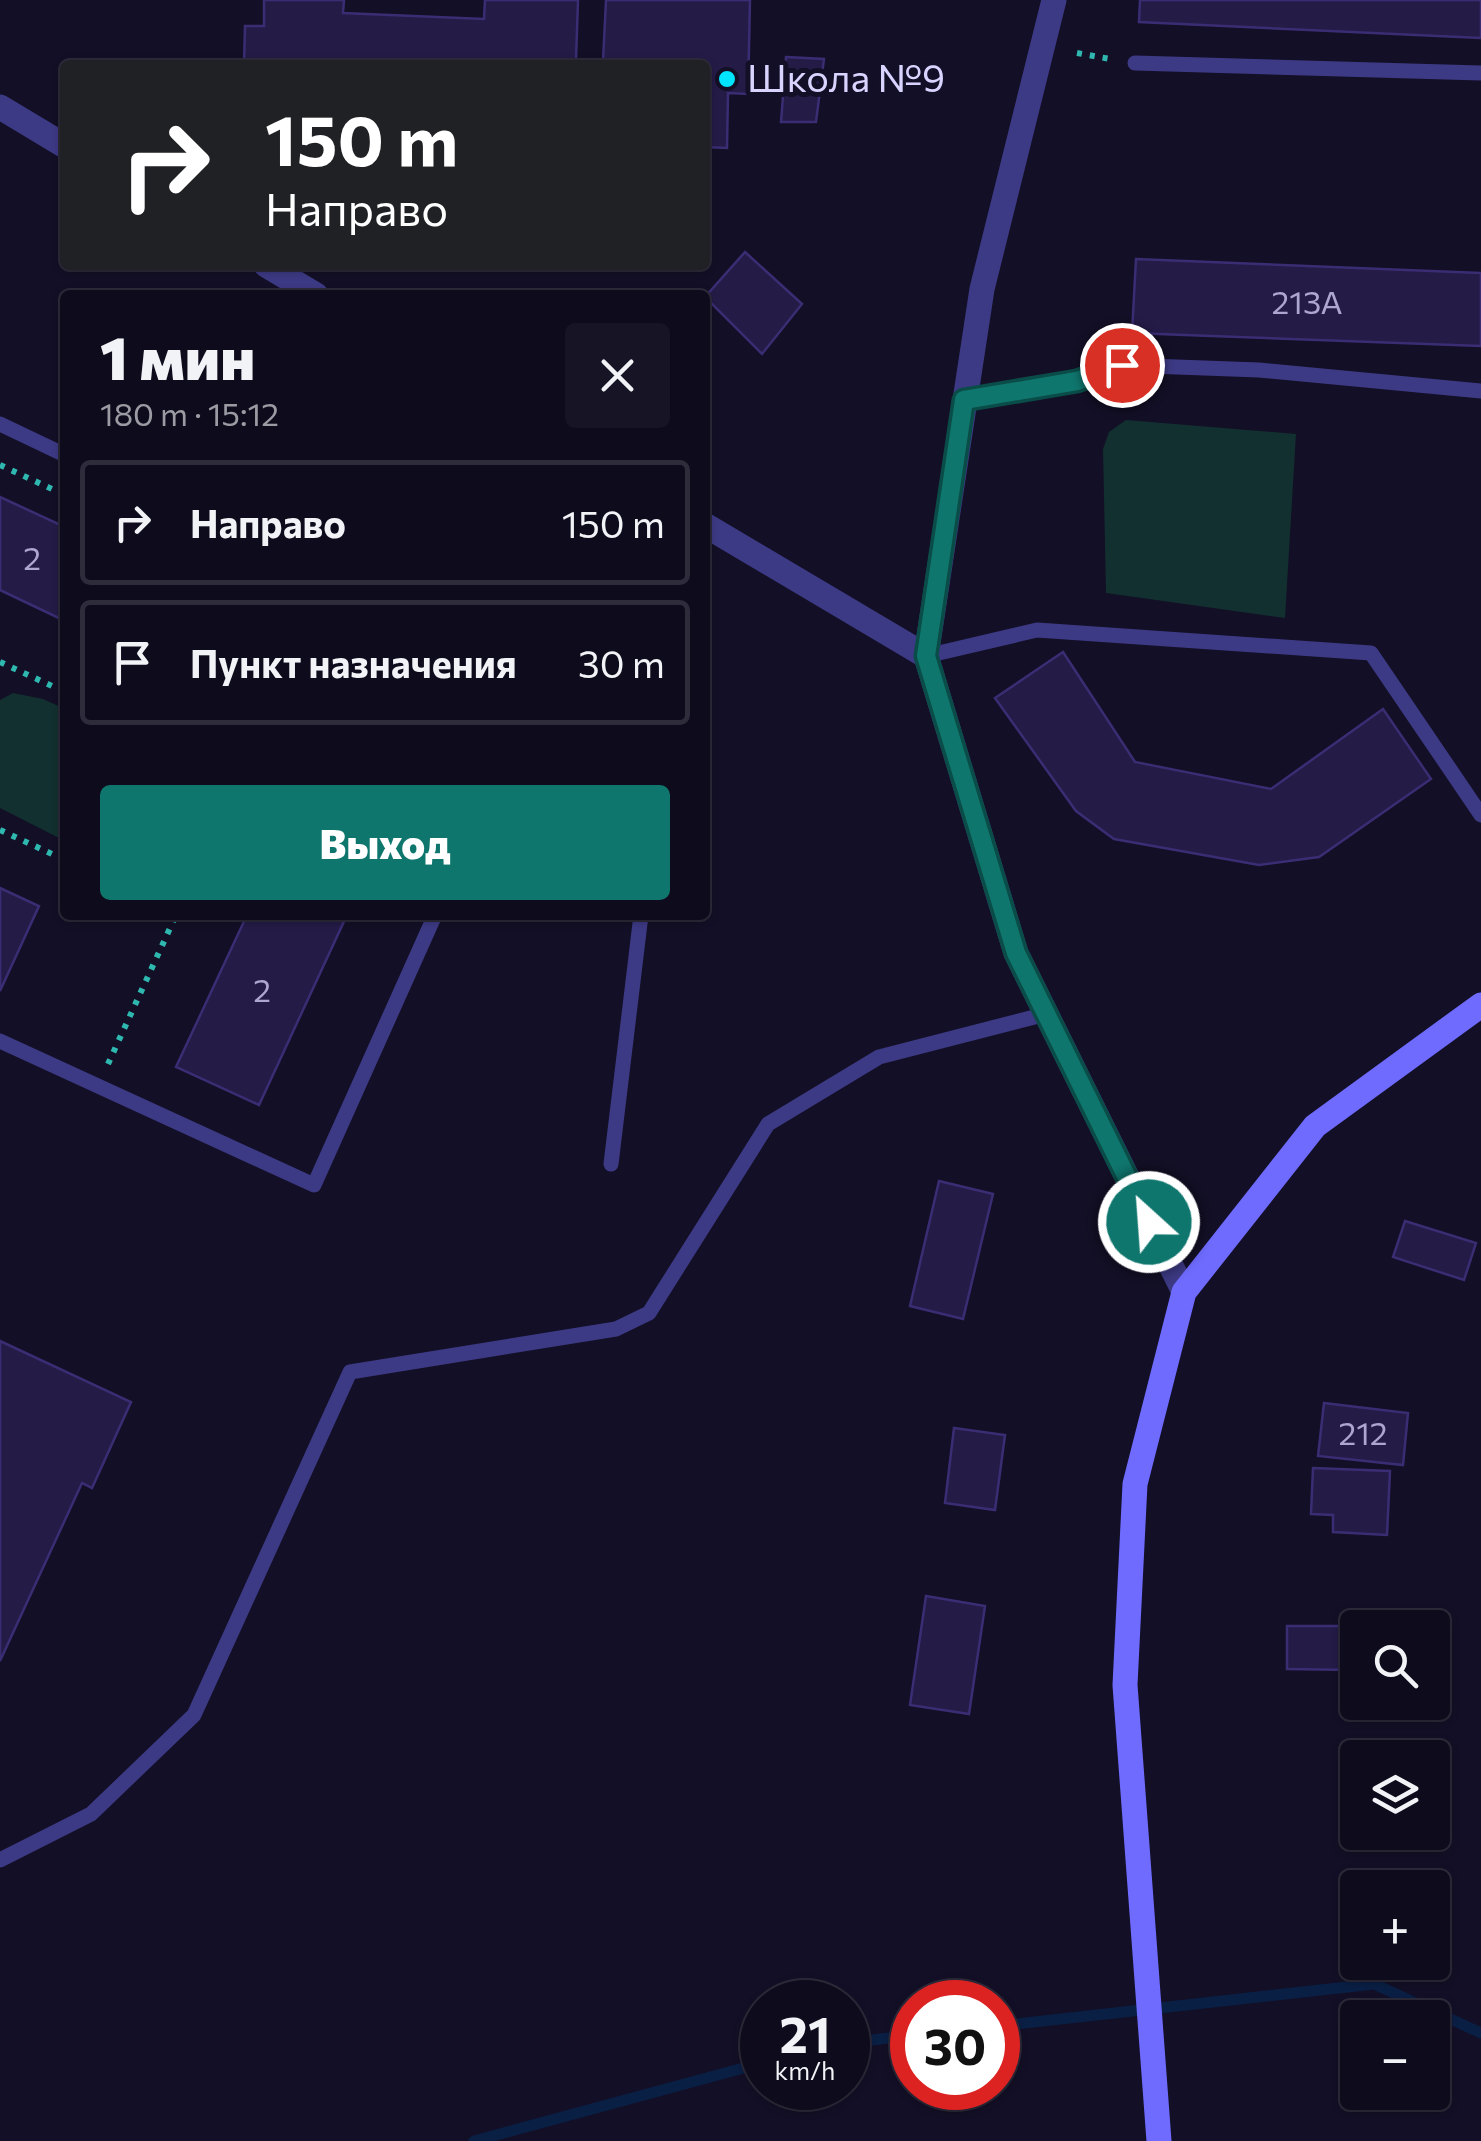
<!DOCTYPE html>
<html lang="ru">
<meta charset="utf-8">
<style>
body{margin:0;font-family:Commissioner,sans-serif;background:#171425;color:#f1f3f6;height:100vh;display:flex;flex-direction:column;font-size:38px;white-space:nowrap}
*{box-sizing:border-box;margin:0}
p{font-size:32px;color:#9b9ba3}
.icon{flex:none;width:55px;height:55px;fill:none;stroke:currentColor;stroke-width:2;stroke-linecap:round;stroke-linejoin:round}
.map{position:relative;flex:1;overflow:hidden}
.side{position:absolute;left:60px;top:290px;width:650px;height:630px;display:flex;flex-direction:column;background:#0e0b1c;border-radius:10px;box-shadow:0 2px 8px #0004,0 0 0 2px #2e2b3b}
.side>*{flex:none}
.hud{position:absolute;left:60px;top:60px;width:650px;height:210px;border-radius:10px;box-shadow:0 2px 8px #0004,0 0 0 2px #2e2b3b;background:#202124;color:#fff;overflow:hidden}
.tools{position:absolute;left:1340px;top:1610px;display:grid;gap:20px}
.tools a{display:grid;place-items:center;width:110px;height:110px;border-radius:10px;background:#0e0b1c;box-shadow:0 2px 8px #0004,0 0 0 2px #2e2b3b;font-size:50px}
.speed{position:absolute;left:740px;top:1980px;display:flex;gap:20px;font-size:50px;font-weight:700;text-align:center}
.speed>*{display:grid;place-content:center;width:130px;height:130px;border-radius:50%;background:#0e0b1c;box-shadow:0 2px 8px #0004,0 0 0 2px #2e2b3b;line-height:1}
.speed small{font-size:25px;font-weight:400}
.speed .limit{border:15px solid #d22;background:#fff;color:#111}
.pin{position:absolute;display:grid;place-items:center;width:85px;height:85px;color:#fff;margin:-42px;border:5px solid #fff;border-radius:50%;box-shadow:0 2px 10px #0007}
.me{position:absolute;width:110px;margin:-55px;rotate:334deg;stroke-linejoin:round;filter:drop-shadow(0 0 8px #0008)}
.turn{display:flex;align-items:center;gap:35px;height:210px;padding:0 40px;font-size:45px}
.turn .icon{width:130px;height:130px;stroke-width:2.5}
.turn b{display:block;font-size:70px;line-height:85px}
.round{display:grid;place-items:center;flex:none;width:105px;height:105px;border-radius:10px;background:#171425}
.head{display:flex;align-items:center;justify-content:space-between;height:170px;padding:0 40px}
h1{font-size:60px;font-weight:800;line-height:75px}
.primary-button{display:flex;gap:20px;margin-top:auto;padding:20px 40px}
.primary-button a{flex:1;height:115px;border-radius:10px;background:#0f766e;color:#fff;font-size:40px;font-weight:800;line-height:115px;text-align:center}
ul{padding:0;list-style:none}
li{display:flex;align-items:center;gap:30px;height:125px;margin:0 20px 15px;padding:0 20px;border:5px solid #2e2b3b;border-radius:10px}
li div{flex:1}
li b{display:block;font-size:38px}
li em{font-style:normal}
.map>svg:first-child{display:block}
</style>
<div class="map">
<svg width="1481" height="2141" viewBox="0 0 1481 2141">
<rect width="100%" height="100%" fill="#130f26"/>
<g fill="#12302f">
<polygon points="1126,420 1296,434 1285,618 1106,593 1103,449 1109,432"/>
<polygon points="13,693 43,699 65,709 65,841 0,808 0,700"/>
</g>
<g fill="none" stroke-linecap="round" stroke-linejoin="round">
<g stroke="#0a1f44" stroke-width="11">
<polyline points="998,2026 1374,1984 1481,2033"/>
<polyline points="848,2043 912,2035"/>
<polyline points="474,2141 762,2063"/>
</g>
</g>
<g fill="#241b47" stroke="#3b2d73" stroke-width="2.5">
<polygon points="264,0 344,0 343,13 484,19 485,0 578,0 576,60 603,61 606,0 750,0 748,94 728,93 727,148 705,147 705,65 244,65 245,26 264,26"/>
<polygon points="1140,0 1481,0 1481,38 1139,22"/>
<polygon points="786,57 824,59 816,122 781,122"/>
<polygon points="745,252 802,304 762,354 705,297"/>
<polygon points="1136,259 1481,273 1481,346 1132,333"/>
<polygon points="0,497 65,527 65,621 0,590"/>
<polygon points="1063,652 1135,762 1271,789 1383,709 1431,779 1319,857 1259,865 1114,839 1076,811 995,698"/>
<polygon points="0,888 39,906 0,991"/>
<polygon points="247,915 347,915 259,1105 176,1067"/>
<polygon points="939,1181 993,1194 963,1319 910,1306"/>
<polygon points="1405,1221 1476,1243 1464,1280 1393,1257"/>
<polygon points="0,1341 131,1402 92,1488 82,1483 0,1661"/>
<polygon points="1324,1403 1408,1413 1403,1465 1318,1456"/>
<polygon points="954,1428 1005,1435 995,1510 945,1503"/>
<polygon points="1313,1468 1390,1471 1387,1535 1333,1532 1333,1515 1311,1514"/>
<polygon points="926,1596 985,1606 969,1714 910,1705"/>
<polygon points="1287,1626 1352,1626 1352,1670 1287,1669"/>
</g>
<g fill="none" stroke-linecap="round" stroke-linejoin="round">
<g stroke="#2fb8b0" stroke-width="6" stroke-dasharray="5 8" stroke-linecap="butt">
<polyline points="1077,53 1110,59"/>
<polyline points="0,465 65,495"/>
<polyline points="0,662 65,692"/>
<polyline points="0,830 65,860"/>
<polyline points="108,1064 176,915"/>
</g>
<g stroke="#3d3a85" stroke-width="15">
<polyline points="1135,63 1481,73"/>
<polyline points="964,400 1077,381 1122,365 1259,370 1481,391"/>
<polyline points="0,424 65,455"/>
<polyline points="926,656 1037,630 1371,653 1481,815"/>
<polyline points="0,1041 314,1185 435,915"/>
<polyline points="611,1164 641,915"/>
<polyline points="0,1860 91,1814 194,1715 350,1372 616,1329 649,1313 768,1124 879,1057 1046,1014"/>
</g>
<g stroke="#3d3a85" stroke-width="25">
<polyline points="1054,0 982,289 926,656 1016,953 1184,1292"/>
<polyline points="0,107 65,146"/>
<polyline points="266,265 316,295"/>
<polyline points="705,525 926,656"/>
</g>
<polyline stroke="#6f6bff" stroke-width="25" points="1159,2141 1125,1685 1135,1484 1184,1292 1315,1126 1481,1005"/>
</g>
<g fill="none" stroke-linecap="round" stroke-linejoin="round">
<defs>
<polyline id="route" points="1122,365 1077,381 964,400 926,656 1016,953 1149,1222"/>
</defs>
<use href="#route" stroke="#0a4d48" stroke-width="25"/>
<use href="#route" stroke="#0f766e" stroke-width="18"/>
</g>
<circle fill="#00e5ff" stroke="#130f26" stroke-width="4" cx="727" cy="79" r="10"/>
<g text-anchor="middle" stroke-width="10" stroke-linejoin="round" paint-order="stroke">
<g font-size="32" fill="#aca6d1">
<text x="1307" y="314">213А</text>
<text x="32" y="570">2</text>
<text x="262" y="1002">2</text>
<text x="1363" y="1445">212</text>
</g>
<g font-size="38" fill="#d9d4ff" stroke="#130f26" text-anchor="start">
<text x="747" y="92">Школа №9</text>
</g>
</g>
</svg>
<div class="tools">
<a><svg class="icon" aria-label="search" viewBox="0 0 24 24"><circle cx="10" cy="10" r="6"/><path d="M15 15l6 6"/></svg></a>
<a><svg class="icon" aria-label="layers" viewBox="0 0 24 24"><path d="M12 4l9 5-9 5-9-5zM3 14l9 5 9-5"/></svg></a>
<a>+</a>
<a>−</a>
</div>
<div class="speed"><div>21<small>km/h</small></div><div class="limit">30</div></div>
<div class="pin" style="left:1122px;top:365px;background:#d93025"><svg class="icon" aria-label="arrive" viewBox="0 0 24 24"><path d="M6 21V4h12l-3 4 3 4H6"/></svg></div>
<svg class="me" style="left:1149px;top:1222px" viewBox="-20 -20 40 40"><circle r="17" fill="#0f766e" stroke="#fff" stroke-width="3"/><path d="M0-11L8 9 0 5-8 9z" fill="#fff"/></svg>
<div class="hud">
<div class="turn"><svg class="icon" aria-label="right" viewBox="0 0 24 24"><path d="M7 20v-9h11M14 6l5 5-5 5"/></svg><div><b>150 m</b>Направо</div></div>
</div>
<section class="side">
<div class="head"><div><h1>1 мин</h1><p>180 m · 15:12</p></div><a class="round"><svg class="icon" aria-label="close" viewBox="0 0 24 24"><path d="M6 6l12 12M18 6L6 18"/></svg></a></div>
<ul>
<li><svg class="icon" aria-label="right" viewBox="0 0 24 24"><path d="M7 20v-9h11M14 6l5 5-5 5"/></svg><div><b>Направо</b></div><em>150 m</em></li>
<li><svg class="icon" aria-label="arrive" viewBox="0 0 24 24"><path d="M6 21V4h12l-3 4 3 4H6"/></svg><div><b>Пункт назначения</b></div><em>30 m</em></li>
</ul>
<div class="primary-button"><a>Выход</a></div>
</section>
</div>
